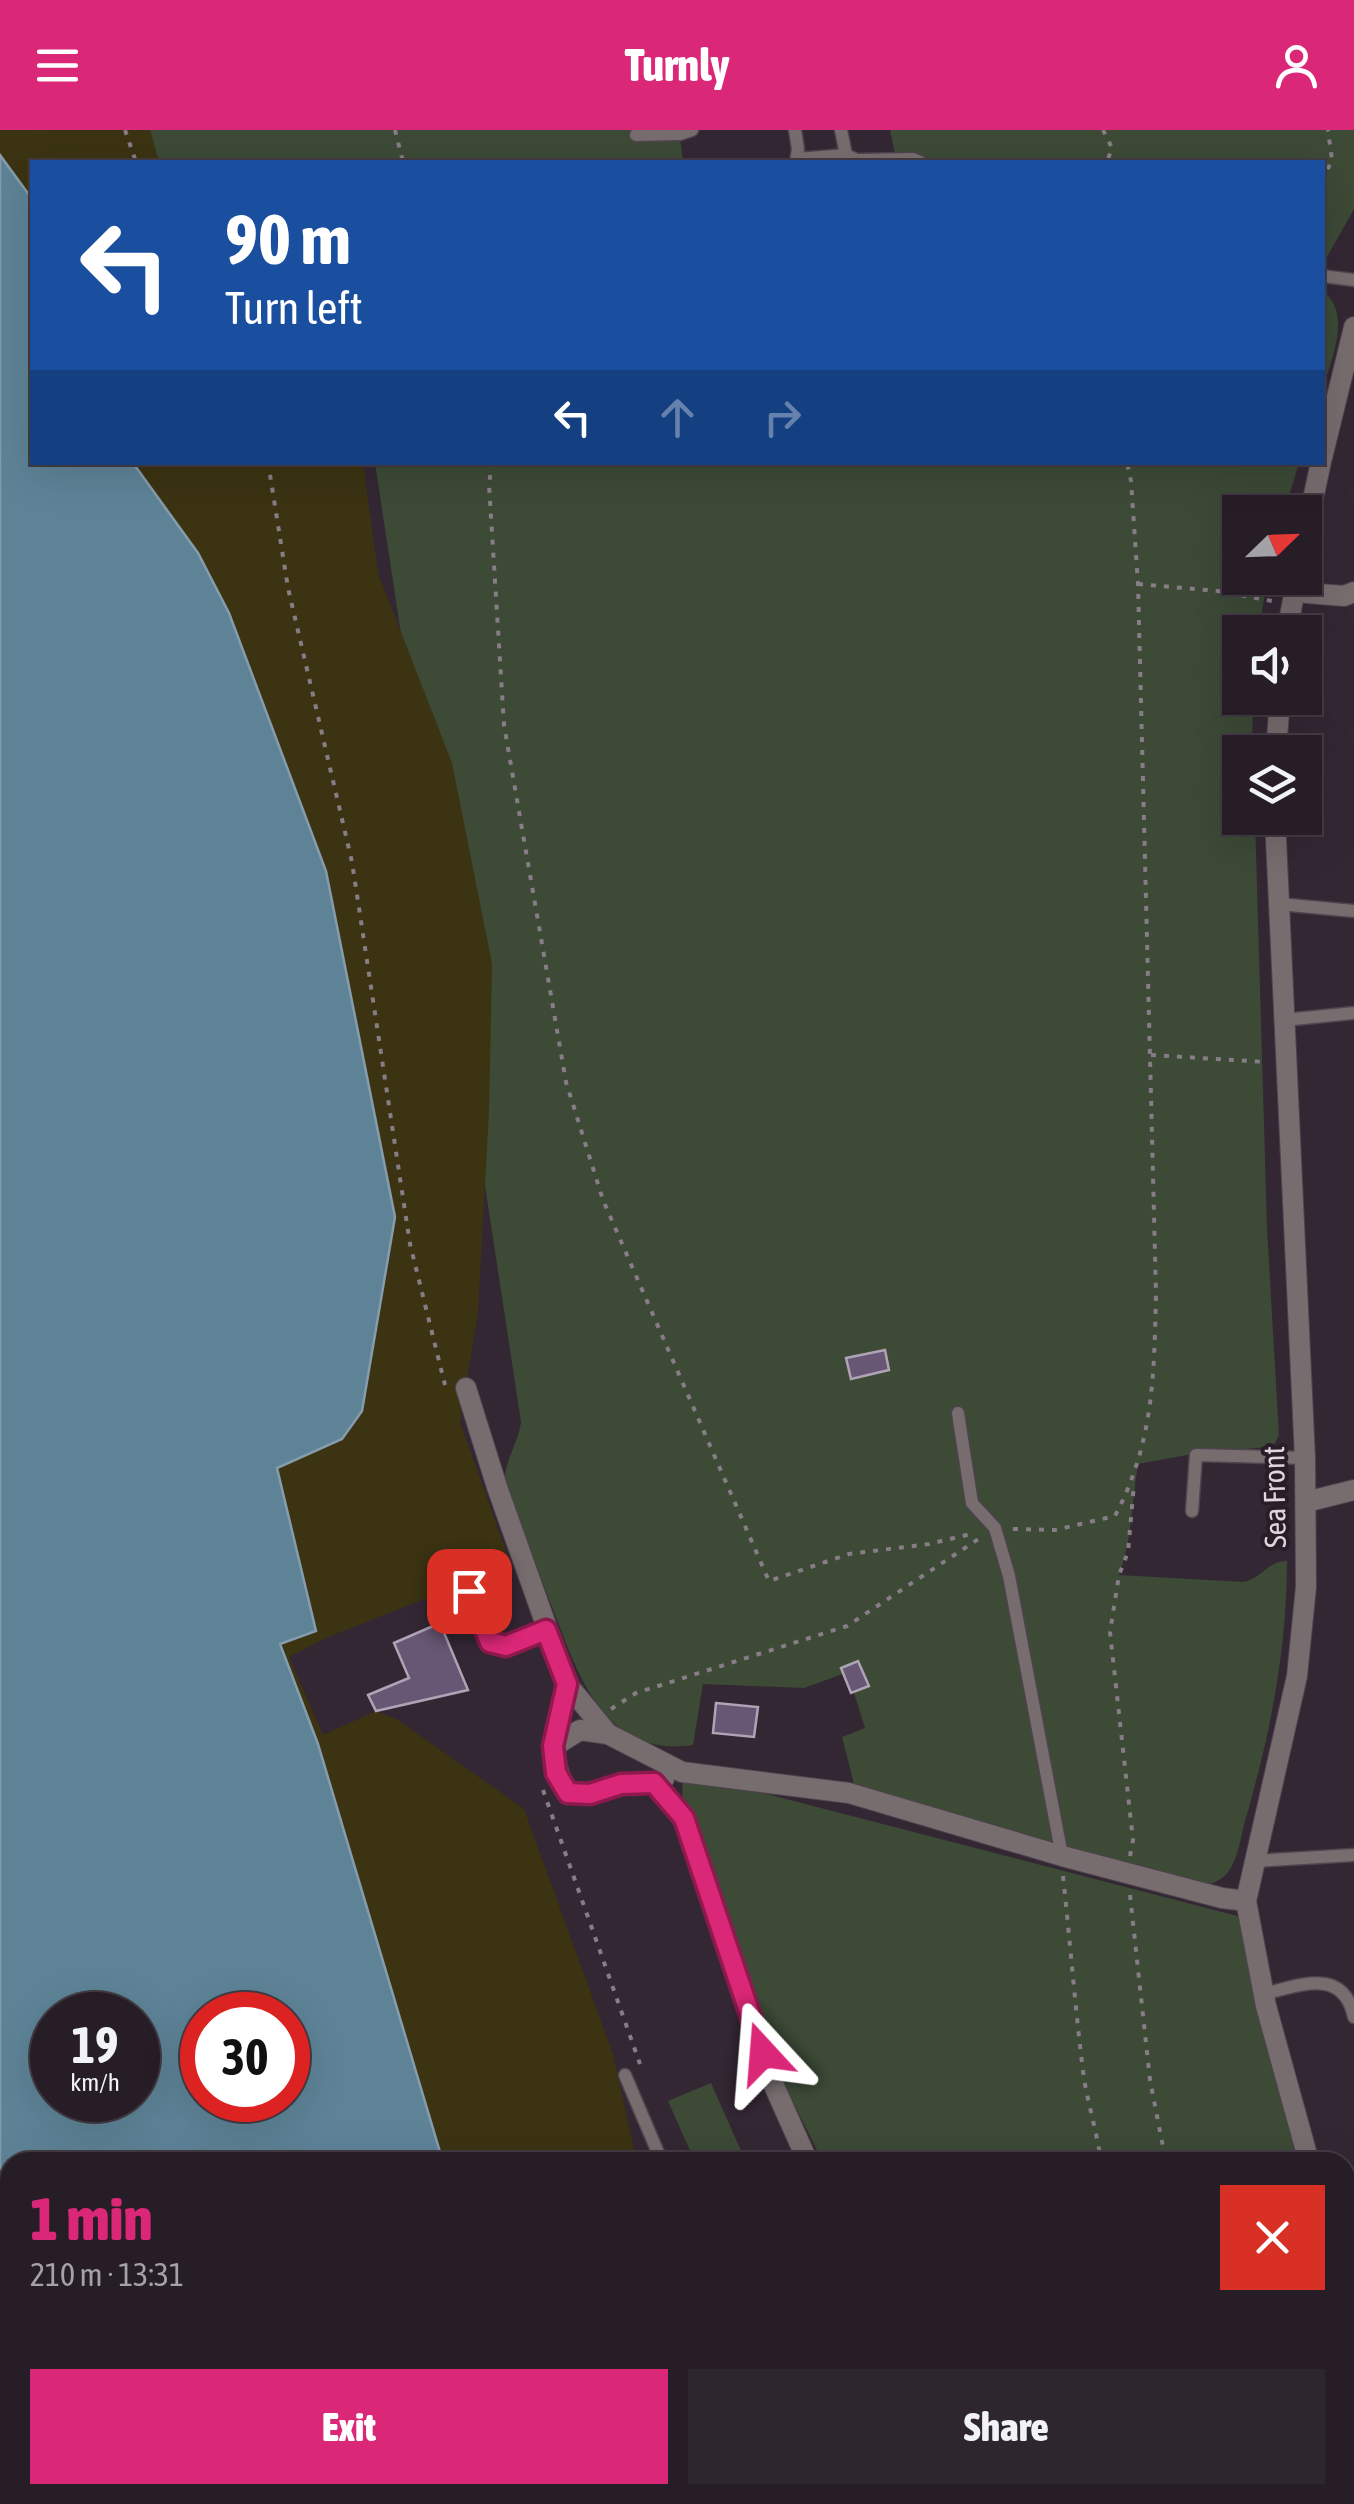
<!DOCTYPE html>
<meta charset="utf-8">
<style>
body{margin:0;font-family:"Asap Condensed",sans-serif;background:#2e262e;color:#f1f3f6;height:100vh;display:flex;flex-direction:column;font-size:38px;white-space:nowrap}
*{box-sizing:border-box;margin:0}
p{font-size:32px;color:#a4a2a7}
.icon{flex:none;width:55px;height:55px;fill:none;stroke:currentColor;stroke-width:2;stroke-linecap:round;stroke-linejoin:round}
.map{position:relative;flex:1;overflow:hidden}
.drawer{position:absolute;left:0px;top:2022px;width:1355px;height:352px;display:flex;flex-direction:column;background:#261d26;border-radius:30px 30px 0 0;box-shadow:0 10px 40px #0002,0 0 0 2px #423b43}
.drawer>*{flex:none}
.guide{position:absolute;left:30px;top:30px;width:1295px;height:305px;border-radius:0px;box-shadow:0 10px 40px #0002,0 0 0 2px #423b43;background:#1a4fa0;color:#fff;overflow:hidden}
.needle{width:65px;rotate:67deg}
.buttons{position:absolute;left:1222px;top:365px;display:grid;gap:20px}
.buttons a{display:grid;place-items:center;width:100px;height:100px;border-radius:0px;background:#261d26;box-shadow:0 10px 40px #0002,0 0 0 2px #423b43;font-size:50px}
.speed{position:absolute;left:30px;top:1862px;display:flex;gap:20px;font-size:50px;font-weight:700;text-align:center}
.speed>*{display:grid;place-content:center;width:130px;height:130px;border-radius:50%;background:#261d26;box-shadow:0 10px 40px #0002,0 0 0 2px #423b43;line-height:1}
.speed small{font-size:25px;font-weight:400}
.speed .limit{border:15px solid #d22;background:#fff;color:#111}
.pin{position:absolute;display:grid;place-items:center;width:85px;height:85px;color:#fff;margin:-42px;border-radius:20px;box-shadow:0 5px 15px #0006}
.me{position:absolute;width:110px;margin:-55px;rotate:341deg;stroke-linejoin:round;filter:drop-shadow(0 0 8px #0008)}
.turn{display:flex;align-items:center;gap:35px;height:210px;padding:0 30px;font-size:45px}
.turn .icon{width:130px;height:130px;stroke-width:2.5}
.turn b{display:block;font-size:70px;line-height:85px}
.lanes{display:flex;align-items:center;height:95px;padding:0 30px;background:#0003;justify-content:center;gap:50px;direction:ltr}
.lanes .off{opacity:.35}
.round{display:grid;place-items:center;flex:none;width:105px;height:105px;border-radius:0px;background:#2e262e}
.summary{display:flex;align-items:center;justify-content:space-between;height:170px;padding:0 30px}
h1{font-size:60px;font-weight:800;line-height:75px;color:#db2777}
.cta{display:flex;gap:20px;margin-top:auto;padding:20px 30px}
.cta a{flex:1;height:115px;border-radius:0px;background:#db2777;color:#fff;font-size:40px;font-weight:800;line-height:115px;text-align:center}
.cta a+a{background:#2e262e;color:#f1f3f6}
header{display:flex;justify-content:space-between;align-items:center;height:130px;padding:0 30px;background:#db2777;color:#fff;font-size:45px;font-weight:800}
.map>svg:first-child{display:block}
</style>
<header><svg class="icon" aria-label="menu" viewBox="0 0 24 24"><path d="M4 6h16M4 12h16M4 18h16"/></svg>Turnly<svg class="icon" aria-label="person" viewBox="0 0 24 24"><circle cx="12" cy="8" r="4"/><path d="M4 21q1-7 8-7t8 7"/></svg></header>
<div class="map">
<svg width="1354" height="2374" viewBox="0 0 1354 2374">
<rect width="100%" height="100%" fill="#332733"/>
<g fill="#3c4a36">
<polygon points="134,0 679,0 683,32 145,32"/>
<polygon points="890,0 1354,0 1354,79 1323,134 1322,32 931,32 922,26 895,24"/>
<path d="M1323,161C1352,184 1332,228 1323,258Z"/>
<path d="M375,333H1299L1284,382H1240V448H1268L1258,502H1240V568H1253L1252,622H1240V688H1255L1267,1098L1279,1305L1275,1313L1267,1317L1187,1325L1138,1334C1132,1371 1132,1410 1119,1445L1243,1452C1262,1449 1268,1430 1287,1431C1287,1520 1270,1606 1245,1691C1241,1706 1238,1730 1228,1742C1223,1748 1217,1752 1209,1754L1039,1711L854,1654L842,1607L865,1598L854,1563L866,1557L859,1538L804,1558L703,1554L693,1615C600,1629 576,1537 549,1469C534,1430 519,1391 504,1352C505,1331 518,1313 521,1292Z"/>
<polygon points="682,1642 1249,1789 1313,2032 823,2032 751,1888 683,1688"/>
<polygon points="711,1953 746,2032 695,2032 668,1971"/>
<polygon points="1345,2156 1354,2190 1354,2265 1345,2267"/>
<polygon points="954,2365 1168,2365 1171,2374 957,2374"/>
</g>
<g fill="#3b3312">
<polygon points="0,0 150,0 159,32 32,32 32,69 0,25"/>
<polygon points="133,333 363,333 378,443 452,633 492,834 489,981 478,1183 460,1292 511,1435 328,1507 289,1527 323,1605 376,1581 398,1590 524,1679 613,1924 637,2032 443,2032 318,1614 280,1514 316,1501 276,1337 342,1309 326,741 229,483 198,423"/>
<polygon points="533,2365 714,2365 716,2374 536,2374"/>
</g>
<path fill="#5e8397" stroke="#859cac" stroke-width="2.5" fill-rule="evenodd" d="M0,25L32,69V332L133,333L198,423L229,483L326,741L395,1087L362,1281L342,1309L277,1338L316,1501L280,1514L318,1614L443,2032H10V2365H533L536,2374H0ZM52,1885H138V1970H52ZM202,1885H288V1970H202Z"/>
<g fill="#685774" stroke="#aea4b6" stroke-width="2.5">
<polygon points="885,1220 889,1240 851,1249 846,1228"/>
<polygon points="440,1493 468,1560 376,1581 368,1565 409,1548 394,1513"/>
<polygon points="858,1531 869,1556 851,1563 841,1538"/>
<polygon points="716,1573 758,1577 754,1607 713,1603"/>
</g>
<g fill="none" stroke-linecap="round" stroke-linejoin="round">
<defs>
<g id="service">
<polyline points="795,0 798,19 796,32"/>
<polyline points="841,0 846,25 857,30 913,29 920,32"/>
<polyline points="636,5 680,4 692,0"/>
<polyline points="797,29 846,25"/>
<polyline points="1322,146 1354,150"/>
<polyline points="1279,774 1354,781"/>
<polyline points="1284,890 1354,883"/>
<polyline points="958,1283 972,1373 995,1398 1009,1446 1062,1726"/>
<polyline points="1192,1381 1196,1325 1305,1328"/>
<polyline points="469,1461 490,1513 505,1516 547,1500"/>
<polyline points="1255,1731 1354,1725"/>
<path d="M1263,1864C1299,1856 1343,1836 1354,1887"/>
<polyline points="625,1945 662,2032"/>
</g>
<g id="minor">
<polyline points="1294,462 1344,466 1354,462"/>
<polyline points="466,1258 497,1357 567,1554 608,1604 682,1642 849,1663 1062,1726 1222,1768 1246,1771"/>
<polyline points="1306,1372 1354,1360"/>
<path d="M567,1554C559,1598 544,1621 568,1663C595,1665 602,1656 624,1654C638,1653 650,1655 664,1649"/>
<polyline points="553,1617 580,1600 608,1604"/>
<polyline points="654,1653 683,1688 775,1958 808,2032"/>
<polyline points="953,2365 957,2374"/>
</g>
<g id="tertiary">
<polyline points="1322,328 1354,197"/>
<polyline points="1305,406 1321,332"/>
<polyline points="1287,502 1297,448"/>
<polyline points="1276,622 1280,568"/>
<polyline points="1275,688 1305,1328 1306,1457 1297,1546 1246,1771 1266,1876 1309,2032"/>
<polyline points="1345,2159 1354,2191"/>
</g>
</defs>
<use href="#service" stroke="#4f434e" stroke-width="15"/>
<use href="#minor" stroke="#4f434e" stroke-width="22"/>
<use href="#tertiary" stroke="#4f434e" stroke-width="22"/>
<g stroke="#877d87" stroke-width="4" stroke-dasharray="5 8" stroke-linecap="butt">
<polyline points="125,0 136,32"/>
<polyline points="395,0 403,32"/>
<polyline points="1103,0 1112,18 1107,32"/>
<polyline points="1322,51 1332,30 1328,0"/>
<polyline points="268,332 288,458 352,732 410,1114 445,1255"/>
<polyline points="492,332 489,355 504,595 566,952 603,1070 769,1451 849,1424 929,1414 975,1403"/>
<polyline points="1138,454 1218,461 1272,471"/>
<polyline points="1151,925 1266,932"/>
<path d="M1013,1399L1055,1400L1115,1386C1154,1312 1154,1245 1156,1164L1138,454L1131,351L1127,332"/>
<polyline points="611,1579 636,1563 847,1496 980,1408"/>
<polyline points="543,1660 640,1934"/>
<polyline points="1130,1726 1133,1710 1110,1502 1119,1445 1128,1422 1134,1354"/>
<path d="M1063,1746C1070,1811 1075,1876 1083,1941C1087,1972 1097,2001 1101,2032"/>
<polyline points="1130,1765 1150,1950 1166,2032"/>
<polyline points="1345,2256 1354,2255"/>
<polyline points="868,2365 872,2374"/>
<polyline points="1156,2365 1159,2374"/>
</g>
<use href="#service" stroke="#776d6f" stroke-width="12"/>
<use href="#minor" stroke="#776d6f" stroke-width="20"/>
<use href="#tertiary" stroke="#776d6f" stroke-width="20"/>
</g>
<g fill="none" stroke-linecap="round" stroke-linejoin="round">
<defs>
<polyline id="route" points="469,1461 490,1512 506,1516 546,1500 567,1554 553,1616 556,1643 568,1663 590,1664 621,1654 654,1653 684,1688 763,1923"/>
</defs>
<use href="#route" stroke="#8e194d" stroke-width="25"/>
<use href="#route" stroke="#db2777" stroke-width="18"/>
</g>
<g text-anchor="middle" stroke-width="8" stroke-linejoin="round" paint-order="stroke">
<g font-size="30" fill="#dfd6de" stroke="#291d29">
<text transform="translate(1275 1367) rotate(-91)" y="10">Sea Front</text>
</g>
</g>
</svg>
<div class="buttons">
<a><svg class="needle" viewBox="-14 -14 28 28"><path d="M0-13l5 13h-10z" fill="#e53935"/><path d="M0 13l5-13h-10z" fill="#a4a2a7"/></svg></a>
<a><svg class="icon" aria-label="sound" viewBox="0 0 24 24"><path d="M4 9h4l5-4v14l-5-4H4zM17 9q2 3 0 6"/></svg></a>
<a><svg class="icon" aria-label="layers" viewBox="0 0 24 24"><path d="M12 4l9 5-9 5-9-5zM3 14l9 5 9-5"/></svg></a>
</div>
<div class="speed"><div>19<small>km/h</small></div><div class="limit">30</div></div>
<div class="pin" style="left:469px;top:1461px;background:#d93025"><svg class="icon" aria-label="arrive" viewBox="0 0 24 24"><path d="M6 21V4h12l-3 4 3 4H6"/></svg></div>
<svg class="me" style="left:763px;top:1923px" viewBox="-20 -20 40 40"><path d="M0-17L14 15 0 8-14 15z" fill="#db2777" stroke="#fff" stroke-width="4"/></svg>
<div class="guide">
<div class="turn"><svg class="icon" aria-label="left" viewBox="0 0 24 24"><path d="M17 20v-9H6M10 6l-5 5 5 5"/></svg><div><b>90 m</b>Turn left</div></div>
<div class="lanes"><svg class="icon" aria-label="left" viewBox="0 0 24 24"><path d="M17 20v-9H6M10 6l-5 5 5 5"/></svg><svg class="icon off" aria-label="ahead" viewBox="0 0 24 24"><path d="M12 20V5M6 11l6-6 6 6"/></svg><svg class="icon off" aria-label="right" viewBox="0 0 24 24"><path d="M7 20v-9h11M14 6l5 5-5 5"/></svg></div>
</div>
<section class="drawer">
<div class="summary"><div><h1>1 min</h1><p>210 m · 13:31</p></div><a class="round" style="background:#d93025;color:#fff"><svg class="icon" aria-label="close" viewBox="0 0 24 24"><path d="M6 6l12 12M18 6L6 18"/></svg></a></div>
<div class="cta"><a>Exit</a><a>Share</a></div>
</section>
</div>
